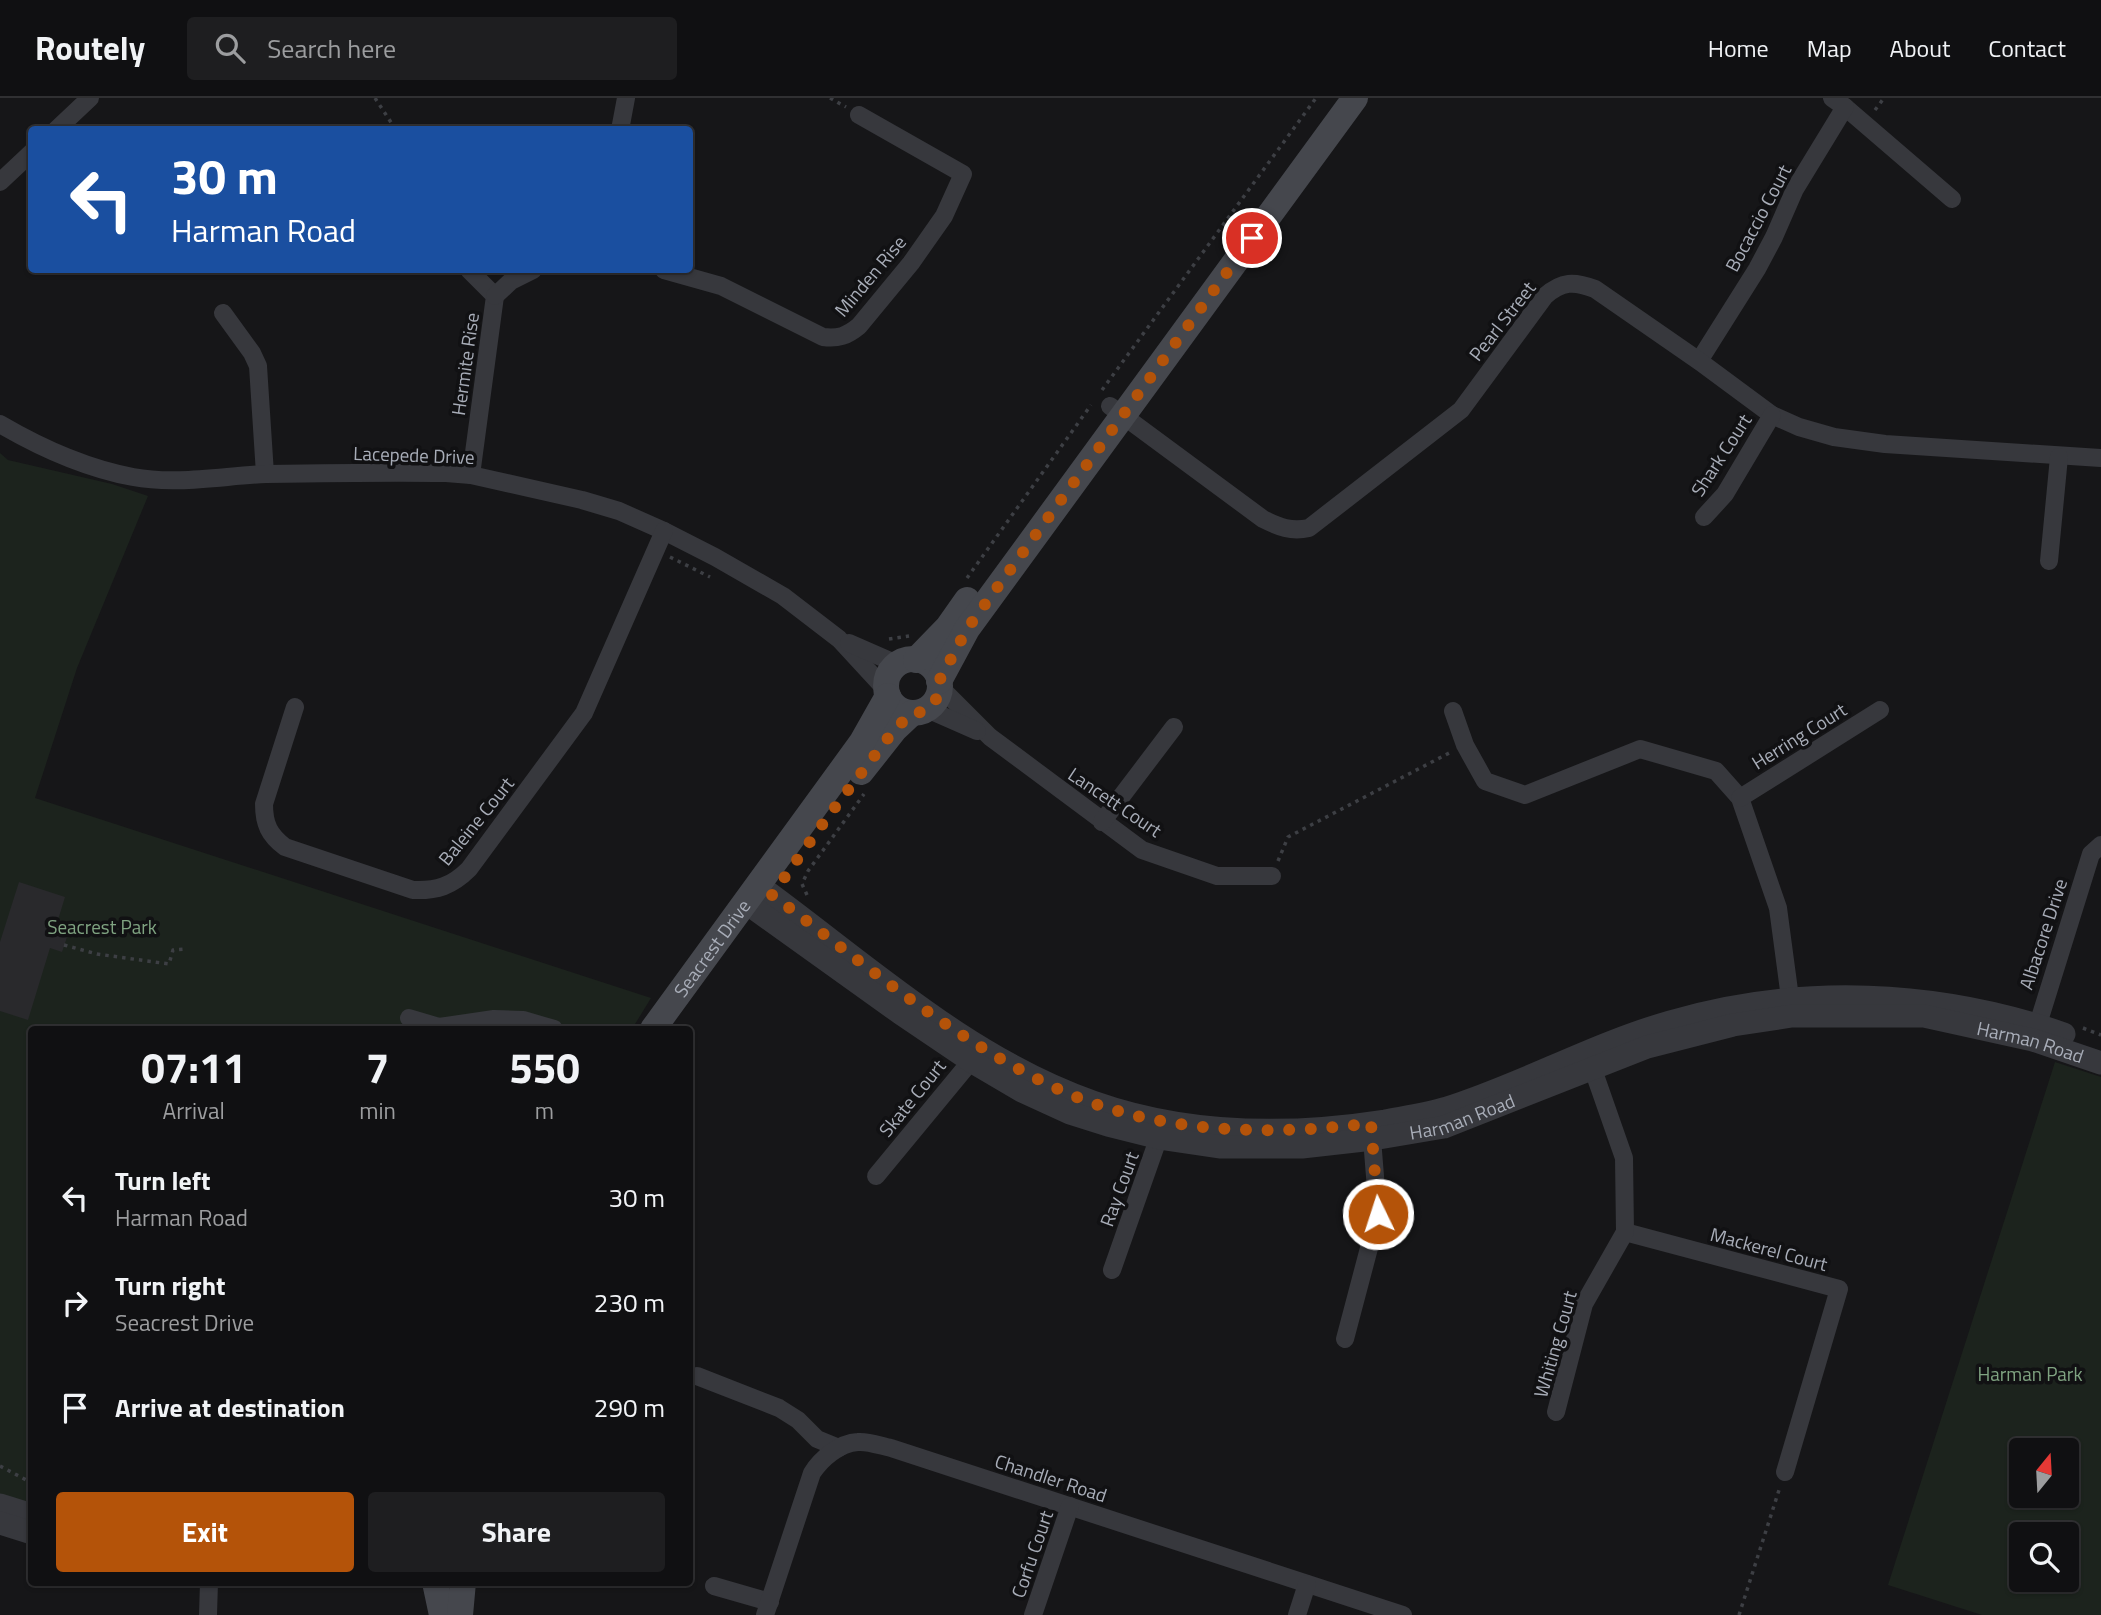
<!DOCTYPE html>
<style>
body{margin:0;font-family:"Titillium Web",sans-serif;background:#1e1e20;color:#f1f3f6;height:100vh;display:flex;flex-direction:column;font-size:26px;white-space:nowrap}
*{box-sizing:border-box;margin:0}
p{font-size:23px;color:#9c9d9f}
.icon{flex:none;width:38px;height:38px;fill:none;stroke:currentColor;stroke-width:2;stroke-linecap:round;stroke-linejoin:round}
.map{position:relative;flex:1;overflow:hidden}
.side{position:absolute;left:28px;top:928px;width:665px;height:560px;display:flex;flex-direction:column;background:#101012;border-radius:7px;box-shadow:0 2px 5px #0004,0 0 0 2px #303032}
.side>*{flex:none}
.guide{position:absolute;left:28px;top:28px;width:665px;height:147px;border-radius:7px;box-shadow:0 2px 5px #0004,0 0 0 2px #303032;background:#1a4fa0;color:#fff;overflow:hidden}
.needle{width:46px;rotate:18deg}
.buttons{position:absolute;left:2009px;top:1340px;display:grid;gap:14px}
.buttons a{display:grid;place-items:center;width:70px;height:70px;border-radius:7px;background:#101012;box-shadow:0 2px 5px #0004,0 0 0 2px #303032;font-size:35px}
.pin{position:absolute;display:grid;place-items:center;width:60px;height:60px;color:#fff;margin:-30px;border:4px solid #fff;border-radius:50%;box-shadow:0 2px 7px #0007}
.me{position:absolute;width:77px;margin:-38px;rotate:356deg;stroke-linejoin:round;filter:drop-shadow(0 0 5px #0008)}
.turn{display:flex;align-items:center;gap:24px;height:147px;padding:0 28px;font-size:32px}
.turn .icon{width:91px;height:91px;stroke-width:2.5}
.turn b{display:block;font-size:49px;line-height:60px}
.eta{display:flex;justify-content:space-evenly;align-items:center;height:119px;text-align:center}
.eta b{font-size:42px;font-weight:700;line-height:49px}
.primary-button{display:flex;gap:14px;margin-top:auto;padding:14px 28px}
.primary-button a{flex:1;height:80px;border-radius:7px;background:#b45309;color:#fff;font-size:28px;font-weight:700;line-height:80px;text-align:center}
.primary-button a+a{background:#1e1e20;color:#f1f3f6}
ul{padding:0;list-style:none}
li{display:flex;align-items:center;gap:21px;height:105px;padding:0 28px}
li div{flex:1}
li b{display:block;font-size:26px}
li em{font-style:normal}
header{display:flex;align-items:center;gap:42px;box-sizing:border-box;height:98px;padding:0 35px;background:#101012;border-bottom:2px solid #303032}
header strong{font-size:33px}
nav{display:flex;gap:38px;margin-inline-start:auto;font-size:24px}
.search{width:490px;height:63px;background:#1e1e20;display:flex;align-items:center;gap:18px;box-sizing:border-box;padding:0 24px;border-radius:7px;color:#9c9d9f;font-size:26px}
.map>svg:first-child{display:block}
</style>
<header>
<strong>Routely</strong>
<div class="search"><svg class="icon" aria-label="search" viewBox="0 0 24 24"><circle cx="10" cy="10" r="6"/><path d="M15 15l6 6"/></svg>Search here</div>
<nav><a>Home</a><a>Map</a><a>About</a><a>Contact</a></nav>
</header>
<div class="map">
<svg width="2101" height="1517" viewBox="0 0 2101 1517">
<rect width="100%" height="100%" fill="#161618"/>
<g fill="#1c231d" fill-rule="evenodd">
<polygon points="0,355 8,362 112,386 148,398 77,570 35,700 651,900 632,931 32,931 31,1405 0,1397"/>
<path d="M2055,964L2101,979V1517H1982L1888,1487ZM2021,1353H2067V1398H2021ZM2021,1437H2067V1482H2021Z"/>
</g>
<polygon fill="#29292c" points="19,784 65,799 54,835 67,839 62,854 50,850 28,922 0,913 0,844"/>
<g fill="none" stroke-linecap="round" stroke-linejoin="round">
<g stroke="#3d3f44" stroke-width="3.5" stroke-dasharray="3.5 5" stroke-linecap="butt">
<polyline points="375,0 396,32"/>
<polyline points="830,0 846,9"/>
<polyline points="1875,12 1884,0"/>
<polyline points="1102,292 1316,0"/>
<polyline points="670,459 710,479"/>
<polyline points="967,480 1091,307"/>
<polyline points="889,541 909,538"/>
<polyline points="1278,763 1288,739 1451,654"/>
<polyline points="807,797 802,786 808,773 864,696"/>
<polyline points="64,847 97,856 169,866 173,852 187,851"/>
<polyline points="2083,930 2101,937"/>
<polyline points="0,1368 32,1385"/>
<polyline points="1739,1517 1780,1389"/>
</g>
<g stroke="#37383d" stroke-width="18">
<polyline points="1845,9 1952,101"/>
<polyline points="56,32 90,0"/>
<polyline points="620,32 626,0"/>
<polyline points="0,84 32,54"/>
<polyline points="469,172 495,198 471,377"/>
<path d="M664,172L721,188L823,239C838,241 847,238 859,228L911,165L944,118L963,76L859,17"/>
<polyline points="495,198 511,183 533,172"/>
<polyline points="223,215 252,255 258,268 265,376"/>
<polyline points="1699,263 1757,171 1774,139 1795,91 1845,9 1832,0"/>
<path d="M1110,308L1263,421C1279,429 1291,434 1309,430L1461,312L1545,198C1562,183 1574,183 1595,191L1699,263L1772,317L1799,329L1834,339L1885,346L2101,360"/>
<path d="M0,326C41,350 85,370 133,379C176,387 222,378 266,376C326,375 386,374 446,375L471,377L582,402L619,413L664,433L715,459L783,498L839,541L886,592"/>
<polyline points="1704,419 1725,396 1772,317"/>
<polyline points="2049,463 2059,359"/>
<polyline points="849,545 897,566"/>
<polyline points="940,589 990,639 1142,752 1217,778 1272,778"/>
<path d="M295,609L264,706C264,726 269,737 285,749L413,792C437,793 452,788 469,771L584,615L664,433"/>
<polyline points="927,611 977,633"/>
<polyline points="1453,613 1465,647 1485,683 1525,697 1640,651 1716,673 1740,700 1778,810 1792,915"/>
<polyline points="1740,700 1880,612"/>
<polyline points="1102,724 1174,629"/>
<polyline points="409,920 439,929 494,921 523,922 554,931"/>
<polyline points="2034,939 2091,756 2101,747"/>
<polyline points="876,1078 971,963 976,953"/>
<polyline points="1625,1134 1839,1191 1785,1374"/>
<polyline points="1112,1172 1162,1030"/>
<polyline points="1345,1241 1378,1116 1371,1028"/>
<polyline points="697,1278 779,1310 798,1322 817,1341 839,1350"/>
<polyline points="1556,1314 1584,1206 1625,1134 1624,1060 1589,960"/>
<polyline points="714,1488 770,1504"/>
<polyline points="208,1517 209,1484"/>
<path d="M765,1517L812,1375C821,1361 839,1345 858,1344C868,1343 881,1348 891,1350L1403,1517"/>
<polyline points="1033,1517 1070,1408"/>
<polyline points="1297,1517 1307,1486"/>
</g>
<g stroke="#37383d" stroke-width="23">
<path d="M758,787C864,864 967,960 1093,1004C1186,1037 1288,1038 1385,1023C1406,1019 1427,1016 1447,1010C1523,986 1593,946 1670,924C1799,886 1938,892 2064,936"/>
<path id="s1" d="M745,804L900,915L971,963L1022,993L1070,1015L1108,1027L1160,1040L1221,1049H1302L1373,1041L1444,1029L1647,949L1733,927L1792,918H1924L2033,942L2101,965"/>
<polyline points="0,1407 32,1417"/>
<polyline points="0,1425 32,1435"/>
</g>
<g stroke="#45474d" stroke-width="26">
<circle cx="913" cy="588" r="27"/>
<polyline points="916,562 948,529 967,502"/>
<polyline points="939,583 967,531 1355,0"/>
<polyline points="861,674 895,631 912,615"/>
<path id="s2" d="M653,931L862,644L888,598"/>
<polyline points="435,1484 442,1517"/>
<polyline points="460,1517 463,1484"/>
</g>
</g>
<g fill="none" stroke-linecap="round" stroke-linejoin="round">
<path stroke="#b45309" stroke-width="12" stroke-dasharray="0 21.6" d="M1252,140L967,531L939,583L938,597L934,605L922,614L912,615L895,631L829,717L772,797C864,865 953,942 1058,991C1153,1035 1268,1039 1371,1025L1378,1116"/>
</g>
<g text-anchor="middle" stroke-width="7" stroke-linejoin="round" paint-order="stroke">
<g font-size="19" fill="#a8adb8" stroke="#111113">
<text transform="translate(1758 120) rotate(-62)" y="7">Bocaccio Court</text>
<text transform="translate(870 178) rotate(-50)" y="7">Minden Rise</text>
<text transform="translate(1502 223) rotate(-52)" y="7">Pearl Street</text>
<text transform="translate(465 266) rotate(-82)" y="7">Hermite Rise</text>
<text transform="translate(414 357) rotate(2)" y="7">Lacepede Drive</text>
<text transform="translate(1721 357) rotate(-57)" y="7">Shark Court</text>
<text transform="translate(1799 638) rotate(-32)" y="7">Herring Court</text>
<text transform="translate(1115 704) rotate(34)" y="7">Lancett Court</text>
<text transform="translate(476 723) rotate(-51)" y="7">Baleine Court</text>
<text transform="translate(2043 836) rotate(-72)" y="7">Albacore Drive</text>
<text dy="7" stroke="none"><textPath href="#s2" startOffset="100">Seacrest Drive</textPath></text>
<text dy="7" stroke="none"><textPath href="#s1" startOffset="1376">Harman Road</textPath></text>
<text transform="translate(912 1000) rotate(-51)" y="7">Skate Court</text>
<text dy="7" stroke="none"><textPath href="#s1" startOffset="788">Harman Road</textPath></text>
<text transform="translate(1119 1091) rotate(-70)" y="7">Ray Court</text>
<text transform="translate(1769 1151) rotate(15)" y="7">Mackerel Court</text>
<text transform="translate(1555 1246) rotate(-74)" y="7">Whiting Court</text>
<text transform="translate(1051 1380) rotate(18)" y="7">Chandler Road</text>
<text transform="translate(1032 1456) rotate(-71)" y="7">Corfu Court</text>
</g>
<g font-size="19" fill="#7fa381" stroke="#111113">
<text x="102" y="836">Seacrest Park</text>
<text x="2030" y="1283">Harman Park</text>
</g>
</g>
</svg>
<div class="buttons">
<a><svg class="needle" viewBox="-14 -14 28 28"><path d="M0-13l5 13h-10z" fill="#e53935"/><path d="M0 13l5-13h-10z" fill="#9c9d9f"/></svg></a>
<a><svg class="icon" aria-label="search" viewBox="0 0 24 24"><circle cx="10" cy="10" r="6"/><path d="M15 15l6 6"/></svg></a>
</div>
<div class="pin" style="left:1252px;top:140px;background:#d93025"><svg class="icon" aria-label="arrive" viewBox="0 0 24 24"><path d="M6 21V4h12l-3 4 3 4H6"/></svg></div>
<svg class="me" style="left:1378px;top:1116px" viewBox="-20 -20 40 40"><circle r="17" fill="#b45309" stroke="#fff" stroke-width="3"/><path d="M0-11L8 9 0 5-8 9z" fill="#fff"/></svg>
<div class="guide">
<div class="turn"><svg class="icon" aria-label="left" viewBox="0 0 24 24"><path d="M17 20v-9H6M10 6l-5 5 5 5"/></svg><div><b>30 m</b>Harman Road</div></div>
</div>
<section class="side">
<div class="eta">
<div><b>07:11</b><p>Arrival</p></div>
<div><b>7</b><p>min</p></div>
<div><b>550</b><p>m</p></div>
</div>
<ul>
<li><svg class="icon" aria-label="left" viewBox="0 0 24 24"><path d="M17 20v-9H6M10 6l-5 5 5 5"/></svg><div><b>Turn left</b><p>Harman Road</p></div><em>30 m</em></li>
<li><svg class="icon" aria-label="right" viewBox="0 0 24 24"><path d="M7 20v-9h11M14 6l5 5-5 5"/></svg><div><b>Turn right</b><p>Seacrest Drive</p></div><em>230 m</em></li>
<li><svg class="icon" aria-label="arrive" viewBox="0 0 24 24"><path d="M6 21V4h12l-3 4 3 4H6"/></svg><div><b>Arrive at destination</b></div><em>290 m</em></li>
</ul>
<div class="primary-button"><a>Exit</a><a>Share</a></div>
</section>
</div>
